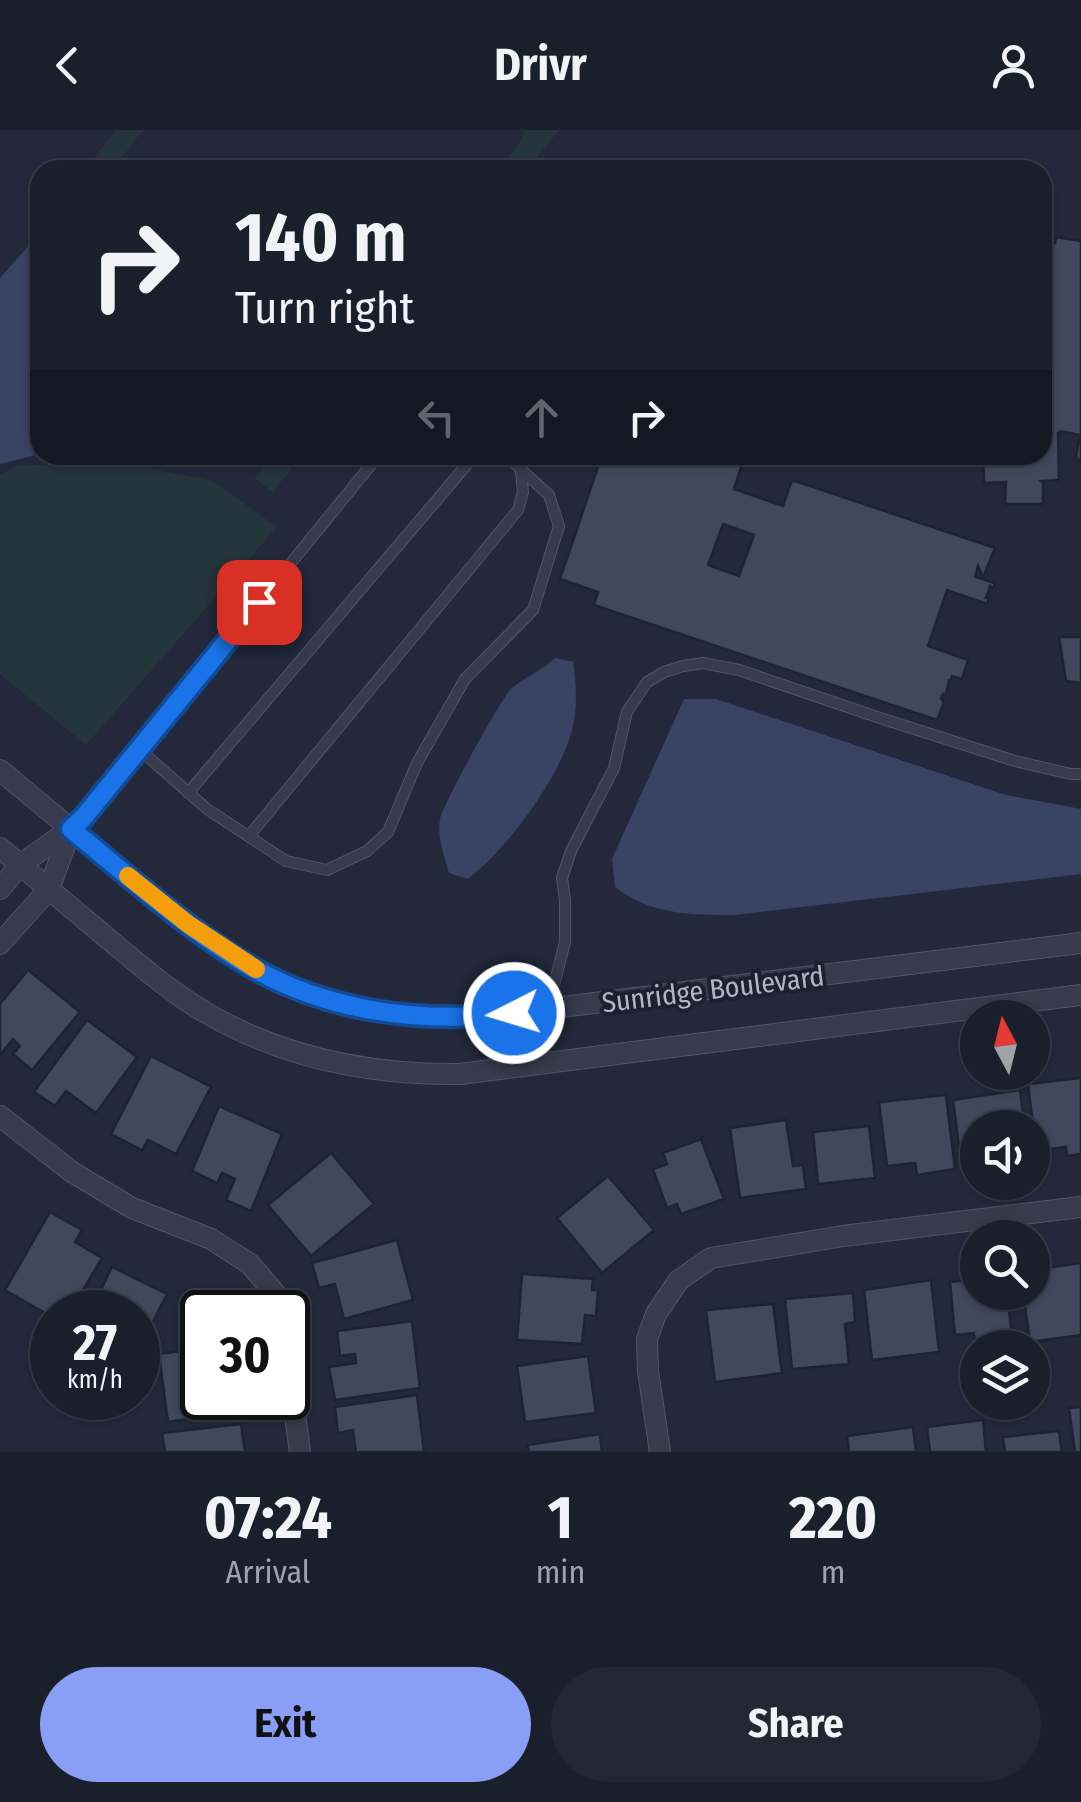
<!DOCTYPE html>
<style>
body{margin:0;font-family:"Fira Sans Condensed",sans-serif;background:#232734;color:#f1f3f6;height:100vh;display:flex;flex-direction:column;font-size:38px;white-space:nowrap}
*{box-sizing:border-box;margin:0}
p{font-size:32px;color:#9fa2a9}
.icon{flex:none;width:55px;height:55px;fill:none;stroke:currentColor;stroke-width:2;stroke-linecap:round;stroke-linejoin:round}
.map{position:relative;height:1322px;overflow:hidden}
.details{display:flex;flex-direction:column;background:#1a1f2c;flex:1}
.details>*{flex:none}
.top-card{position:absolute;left:30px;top:30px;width:1022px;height:305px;border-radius:30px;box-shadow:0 2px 8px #0004,0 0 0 2px #383d48;background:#1a1f2c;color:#f1f3f6;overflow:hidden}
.needle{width:65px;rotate:353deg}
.tools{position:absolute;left:960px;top:870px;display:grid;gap:20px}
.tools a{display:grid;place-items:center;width:90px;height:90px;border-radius:50%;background:#1a1f2c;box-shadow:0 2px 8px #0004,0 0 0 2px #383d48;font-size:50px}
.speed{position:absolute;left:30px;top:1160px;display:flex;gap:20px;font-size:50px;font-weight:700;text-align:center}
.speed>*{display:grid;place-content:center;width:130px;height:130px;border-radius:50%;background:#1a1f2c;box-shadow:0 2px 8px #0004,0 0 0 2px #383d48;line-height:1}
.speed small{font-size:25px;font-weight:400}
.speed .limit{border:5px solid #111;border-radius:15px;background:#fff;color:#111}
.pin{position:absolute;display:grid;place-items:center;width:85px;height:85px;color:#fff;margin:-42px;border-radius:20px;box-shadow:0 5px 15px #0006}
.me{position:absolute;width:110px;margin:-55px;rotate:265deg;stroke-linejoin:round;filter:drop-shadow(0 0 8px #0008)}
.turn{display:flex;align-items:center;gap:35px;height:210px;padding:0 40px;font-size:45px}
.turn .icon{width:130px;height:130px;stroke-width:2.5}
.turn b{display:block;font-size:70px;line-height:85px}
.lanes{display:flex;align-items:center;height:95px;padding:0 40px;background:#0003;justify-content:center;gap:50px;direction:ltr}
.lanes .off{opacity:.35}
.eta{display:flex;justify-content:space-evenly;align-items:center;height:170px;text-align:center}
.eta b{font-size:60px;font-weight:700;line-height:70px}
.button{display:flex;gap:20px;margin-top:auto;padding:20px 40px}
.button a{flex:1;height:115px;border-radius:60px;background:#889ff5;color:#111;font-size:40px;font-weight:700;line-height:115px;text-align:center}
.button a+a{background:#232734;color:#f1f3f6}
header{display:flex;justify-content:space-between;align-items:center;height:130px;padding:0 40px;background:#1a1f2c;font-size:45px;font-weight:700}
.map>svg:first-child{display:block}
</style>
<header><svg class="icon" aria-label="back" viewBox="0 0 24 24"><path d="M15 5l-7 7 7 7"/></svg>Drivr<svg class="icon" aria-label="person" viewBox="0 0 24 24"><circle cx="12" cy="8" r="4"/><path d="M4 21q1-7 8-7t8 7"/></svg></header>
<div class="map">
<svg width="1081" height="1322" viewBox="0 0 1081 1322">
<rect width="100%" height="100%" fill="#23293b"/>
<g fill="#25353c">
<polygon points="116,0 143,0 112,40 84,40"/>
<polygon points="525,0 559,0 527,40 499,40 517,17"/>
<polygon points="274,325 302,325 273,362 255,349"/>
<polygon points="114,331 213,351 277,397 86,615 0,544 0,345 17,336"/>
</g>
<g fill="#394364">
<polygon points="32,112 35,156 40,172 40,324 0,334 0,148"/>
<path d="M555,528L573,532C577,558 578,585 569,610C553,656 506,720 468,749L449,743C444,726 437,707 440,689C442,676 501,569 511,559C524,547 542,541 555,528Z"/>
<path d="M684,569H716L1006,665L1081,679V744L735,785C692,785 651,785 615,757L612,729Z"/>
</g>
<g fill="#42485c" stroke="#1e2332" stroke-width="2.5" fill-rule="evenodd">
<polygon points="1056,107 1081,111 1081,333 1076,327 1080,305 1061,301 1058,303 1059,350 1041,351 1043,353 1043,374 1005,374 1006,352 984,353 983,325 1042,325 1042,111 1055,113"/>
<path d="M602,325H745L734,359L783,376L792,350L995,418L983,447L978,436L975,447L995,453L993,458L990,456L986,468H989L987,474L947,460L928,516L968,530L962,549L952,546L951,550H949L946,564H943L941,568L944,572L937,590L594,475L598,462L560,449ZM723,394L754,405L739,446L708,435Z"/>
<polygon points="749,325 779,325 776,334"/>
<polygon points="1059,507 1081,507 1081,553 1066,551"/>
<polygon points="28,840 80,882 32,940 13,924 20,916 13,909 0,925 0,874"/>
<polygon points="87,890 137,927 96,983 66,961 55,976 34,962"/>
<polygon points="151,926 211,957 176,1024 148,1010 142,1020 111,1004"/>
<polygon points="1081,948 1081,1024 1067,1026 1066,1017 1036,1021 1028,954"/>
<polygon points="1020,960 1025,998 978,998 978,1038 962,1040 953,970"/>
<polygon points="946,965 955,1039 917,1045 915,1033 887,1036 879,972"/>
<polygon points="219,976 282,1004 251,1081 226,1070 235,1049 222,1043 217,1053 192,1041"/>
<polygon points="786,990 793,1036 803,1035 806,1059 740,1068 730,998"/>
<polygon points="869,996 875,1048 818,1054 813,1002"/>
<polygon points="701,1009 724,1069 681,1084 677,1074 667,1078 653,1039 667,1034 663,1023"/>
<polygon points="331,1023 374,1074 311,1126 268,1075"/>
<polygon points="608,1046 654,1100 602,1143 557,1088"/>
<polygon points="50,1082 82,1100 75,1112 102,1128 70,1182 52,1182 52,1187 5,1160"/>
<polygon points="397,1110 413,1170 344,1189 335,1154 319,1158 312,1133"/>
<polygon points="1081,1133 1081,1205 1030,1212 1023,1162 1032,1162 1032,1140"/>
<polygon points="112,1137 167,1164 143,1211 138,1208 138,1182 90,1182"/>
<polygon points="522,1144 593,1149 592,1160 598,1160 596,1186 585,1185 582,1214 517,1210"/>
<polygon points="978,1149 978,1162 1007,1162 1013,1217 978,1218 976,1221 974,1203 955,1205 950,1152"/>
<polygon points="931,1150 939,1222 872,1230 864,1160"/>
<polygon points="853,1163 855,1192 845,1194 849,1234 792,1239 785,1169"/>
<polygon points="773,1174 782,1243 715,1252 706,1180"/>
<polygon points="412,1191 420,1258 335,1270 329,1237 356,1233 355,1224 340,1226 337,1201"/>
<polygon points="202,1218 202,1268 234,1268 236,1282 168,1292 159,1224"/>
<polygon points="588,1226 596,1283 525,1292 517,1236"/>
<polygon points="417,1265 424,1322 356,1322 353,1300 338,1303 335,1277"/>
<polygon points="1081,1277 1081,1322 1075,1322 1069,1278"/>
<polygon points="983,1290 986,1322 930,1322 927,1297"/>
<polygon points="241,1294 245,1322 165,1322 162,1303"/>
<polygon points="913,1297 916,1322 849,1322 847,1306"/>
<polygon points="1059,1301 1062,1322 1005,1322 1003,1307"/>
<polygon points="600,1304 602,1322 529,1322 527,1315"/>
</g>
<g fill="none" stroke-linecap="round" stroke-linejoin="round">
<defs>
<g id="lane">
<polyline points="139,619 207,679 286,731 327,740 367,721 388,702 417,633 465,549 533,480 559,396 549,365 505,325"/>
<polyline points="188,663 475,325"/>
<polyline points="71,699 83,688 379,325"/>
<polyline points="249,706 518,380 523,362 521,341"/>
<polyline points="548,878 565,812 565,770 562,748 571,721 614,638 627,582 647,552 664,542 683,536 703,533 739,540 880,588 1015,631 1071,644 1081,644"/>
</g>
<g id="street">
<path d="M0,640C49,681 98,722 147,762C189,795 231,830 280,851C348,880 409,889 481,887L1081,813"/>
<path d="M0,718C37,749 75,781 112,812C143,838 174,865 210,885C287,929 372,945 460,944L1081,865"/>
<polyline points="0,759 20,735 71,699"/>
<polyline points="0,814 49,759 71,699"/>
<polyline points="0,986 72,1042 132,1078 211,1109 250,1134 279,1168 281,1182"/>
<polyline points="288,1233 300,1322"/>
<polyline points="660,1322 648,1241 647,1209 656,1184 679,1150 711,1128 843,1106 1081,1077"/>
</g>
</defs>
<use href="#lane" stroke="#525666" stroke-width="12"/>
<use href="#street" stroke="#525666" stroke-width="22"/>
<use href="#lane" stroke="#373b4b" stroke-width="10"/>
<use href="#street" stroke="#373b4b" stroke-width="20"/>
</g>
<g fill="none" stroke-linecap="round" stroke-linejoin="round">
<defs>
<path id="route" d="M259,472L83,688L71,699C126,744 180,793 241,831C323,882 420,894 514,883"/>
</defs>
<use href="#route" stroke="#114b97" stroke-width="25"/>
<use href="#route" stroke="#1a73e8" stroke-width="18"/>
<polyline stroke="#f59e0b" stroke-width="18" points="128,746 188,794 256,839"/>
</g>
<g text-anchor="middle" stroke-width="8" stroke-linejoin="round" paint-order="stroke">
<g font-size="28" fill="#b2b6c7" stroke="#1c2130">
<text transform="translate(713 859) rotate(-7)" y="10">Sunridge Boulevard</text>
</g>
</g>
</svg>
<div class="tools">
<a><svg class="needle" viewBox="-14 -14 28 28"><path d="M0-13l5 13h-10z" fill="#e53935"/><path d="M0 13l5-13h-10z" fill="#9fa2a9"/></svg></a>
<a><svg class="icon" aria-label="sound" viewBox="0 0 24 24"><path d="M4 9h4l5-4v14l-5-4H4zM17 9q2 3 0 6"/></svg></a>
<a><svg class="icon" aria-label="search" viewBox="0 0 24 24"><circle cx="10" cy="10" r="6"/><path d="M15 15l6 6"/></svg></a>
<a><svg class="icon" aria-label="layers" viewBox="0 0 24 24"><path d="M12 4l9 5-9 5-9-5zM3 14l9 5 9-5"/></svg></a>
</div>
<div class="speed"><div>27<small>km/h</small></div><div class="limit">30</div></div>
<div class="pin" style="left:259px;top:472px;background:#d93025"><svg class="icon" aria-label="arrive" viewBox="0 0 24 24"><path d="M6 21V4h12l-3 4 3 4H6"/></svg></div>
<svg class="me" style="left:514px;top:883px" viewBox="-20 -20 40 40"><circle r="17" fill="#1a73e8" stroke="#fff" stroke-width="3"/><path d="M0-11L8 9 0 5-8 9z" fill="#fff"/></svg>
<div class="top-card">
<div class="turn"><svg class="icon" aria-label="right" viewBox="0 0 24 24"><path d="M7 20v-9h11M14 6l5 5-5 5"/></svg><div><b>140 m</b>Turn right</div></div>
<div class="lanes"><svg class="icon off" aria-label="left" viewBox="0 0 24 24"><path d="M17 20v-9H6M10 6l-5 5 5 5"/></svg><svg class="icon off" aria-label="ahead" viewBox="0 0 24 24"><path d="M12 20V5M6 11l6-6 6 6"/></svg><svg class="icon" aria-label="right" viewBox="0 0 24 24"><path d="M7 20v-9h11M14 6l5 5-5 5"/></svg></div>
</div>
</div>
<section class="details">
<div class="eta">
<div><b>07:24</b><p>Arrival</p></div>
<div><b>1</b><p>min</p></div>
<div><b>220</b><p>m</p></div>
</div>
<div class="button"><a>Exit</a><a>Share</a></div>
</section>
